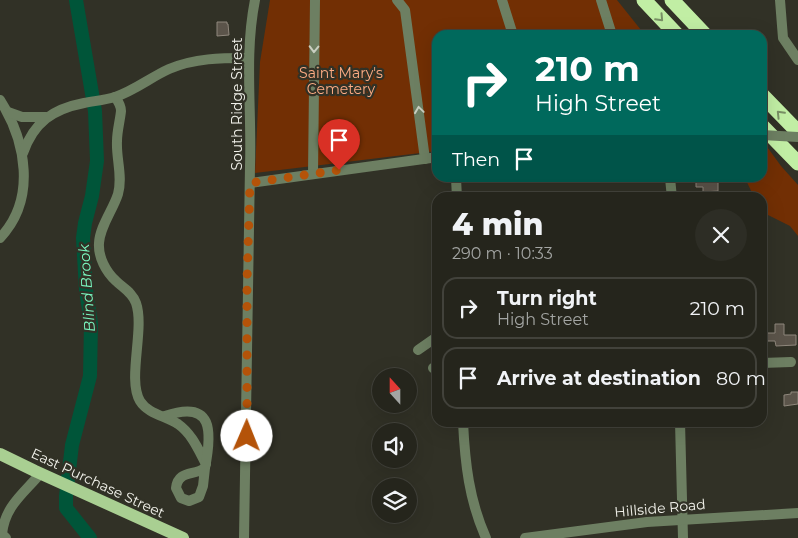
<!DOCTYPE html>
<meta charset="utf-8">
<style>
body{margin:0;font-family:Montserrat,sans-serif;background:#2d2d25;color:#f1f3f6;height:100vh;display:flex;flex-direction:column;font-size:19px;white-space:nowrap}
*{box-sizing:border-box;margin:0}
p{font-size:16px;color:#a3a5a3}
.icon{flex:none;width:28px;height:28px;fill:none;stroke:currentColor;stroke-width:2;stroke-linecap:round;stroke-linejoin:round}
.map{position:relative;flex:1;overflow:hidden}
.drawer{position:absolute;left:432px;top:192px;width:335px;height:235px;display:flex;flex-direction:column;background:#25251c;border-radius:15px;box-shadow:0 5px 20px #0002,0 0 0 1px #42423b}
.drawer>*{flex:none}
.guide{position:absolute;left:432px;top:30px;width:335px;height:152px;border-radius:15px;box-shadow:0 5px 20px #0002,0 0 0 1px #42423b;background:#00695c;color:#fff;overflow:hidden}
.needle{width:32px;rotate:339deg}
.fabs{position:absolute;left:372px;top:368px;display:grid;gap:10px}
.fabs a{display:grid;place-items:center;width:45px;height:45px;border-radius:50%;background:#25251c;box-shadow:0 5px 20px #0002,0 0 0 1px #42423b;font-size:25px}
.pin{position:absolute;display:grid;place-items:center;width:42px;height:42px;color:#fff;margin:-51px -21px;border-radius:50% 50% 50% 0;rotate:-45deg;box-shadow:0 0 5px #0007}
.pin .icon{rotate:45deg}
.me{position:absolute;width:55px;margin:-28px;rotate:1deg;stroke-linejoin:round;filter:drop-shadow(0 0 4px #0008)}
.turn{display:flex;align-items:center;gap:18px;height:105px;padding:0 20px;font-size:22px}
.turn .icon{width:65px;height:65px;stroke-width:2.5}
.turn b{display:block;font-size:35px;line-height:42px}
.then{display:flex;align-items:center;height:48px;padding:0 20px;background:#0003;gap:10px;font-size:19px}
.round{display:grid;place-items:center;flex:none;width:52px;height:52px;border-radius:26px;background:#2d2d25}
.summary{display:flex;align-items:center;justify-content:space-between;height:85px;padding:0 20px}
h1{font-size:30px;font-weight:800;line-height:38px}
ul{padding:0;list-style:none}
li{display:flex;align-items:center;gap:15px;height:62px;margin:0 10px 8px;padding:0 10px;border:2px solid #42423b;border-radius:15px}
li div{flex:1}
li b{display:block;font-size:19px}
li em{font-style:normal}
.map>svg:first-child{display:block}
</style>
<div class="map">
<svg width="798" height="538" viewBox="0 0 798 538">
<rect width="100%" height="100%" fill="#313126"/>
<g fill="#722f04">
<polygon points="270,0 617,0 645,35 438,35 437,151 255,173 260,62"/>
<polygon points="763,144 765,144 781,166 798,185 798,236 790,226 768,215 763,209 762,198 754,197 745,178 762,178"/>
</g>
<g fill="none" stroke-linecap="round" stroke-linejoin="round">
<polyline stroke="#005539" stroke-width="14" points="76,0 95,111 97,161 92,196 85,223 83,238 86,290 91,323 90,376 72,445 66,496 66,508 90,538"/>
</g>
<g fill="#5b544a" stroke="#8f877c">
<polygon points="217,22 227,22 227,24 228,24 229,35 217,36"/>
<polygon points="703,178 718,178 718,191 703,192 703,187 696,187 696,180 703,180"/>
<polygon points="775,324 784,324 784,335 796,335 796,345 776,346 775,341 766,341 766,333 775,333"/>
<polygon points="791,392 798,392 798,404 784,406 784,395 791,394"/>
</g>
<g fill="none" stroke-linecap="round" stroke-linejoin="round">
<g stroke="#6d7f62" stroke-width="10">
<polyline points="397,0 405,10 425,159"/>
<polyline points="502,0 513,35"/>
<polyline points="601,0 612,35"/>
<polyline points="780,0 783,38 798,60"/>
<path d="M115,97C118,101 121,106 121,111C120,121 117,131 117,141C116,159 123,176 118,194C113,210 100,226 99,243C98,257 106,272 116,281C123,288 132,292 136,303C145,329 127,379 140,401C148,414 166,416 178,424C192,434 198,449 206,464"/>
<path d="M0,100C26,141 37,199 0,238"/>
<polyline points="8,112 22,117 46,117"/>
<path d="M23,153C34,122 53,109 84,103C94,101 105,100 115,97C134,91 151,77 169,69C195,58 221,58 248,58"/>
<polyline points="313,174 315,0"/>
<polyline points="456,178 457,198"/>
<polyline points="670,178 672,198"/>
<polyline points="250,183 438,157"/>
<polyline points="418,350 438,336"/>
<polyline points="762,363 791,362"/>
<polyline points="433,368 438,367"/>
<path d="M165,416C214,399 212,432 205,468C194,476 178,470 176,488L181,498L189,501L199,497L203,486L205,468"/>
<path d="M463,422C465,463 469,500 486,538"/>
<polyline points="680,422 683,538"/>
<path d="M6,538L2,534C5,506 23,494 40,474"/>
<path d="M244,538C247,414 247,290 250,166C252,111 244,55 255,0"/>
<polyline points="525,538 647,522 798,513"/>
</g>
<polyline stroke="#a9cf92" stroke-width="12" points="0,454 35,471 183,538"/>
<g stroke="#c1eea4" stroke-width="15">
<polyline points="644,0 677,35"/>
<polyline points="672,0 705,35"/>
<polyline points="762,95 798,132"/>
<polyline points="762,126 798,163"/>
</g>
<polyline stroke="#6d7f62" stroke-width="10" points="762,135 798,137"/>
</g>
<defs><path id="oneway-chevron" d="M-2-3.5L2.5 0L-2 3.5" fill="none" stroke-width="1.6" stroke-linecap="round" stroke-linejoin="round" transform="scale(1.25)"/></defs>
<g stroke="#799065">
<use href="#oneway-chevron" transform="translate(660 18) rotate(47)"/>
<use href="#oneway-chevron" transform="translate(780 114) rotate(-134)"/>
</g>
<g stroke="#c9cfc1">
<use href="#oneway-chevron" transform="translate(314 49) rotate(91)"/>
<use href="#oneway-chevron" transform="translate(419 110) rotate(-98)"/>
</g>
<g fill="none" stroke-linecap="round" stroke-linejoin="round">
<polyline stroke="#b45309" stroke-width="9" stroke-dasharray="0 16.2" points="247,436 247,281 250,183 339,170"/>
</g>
<g text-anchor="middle" stroke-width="4.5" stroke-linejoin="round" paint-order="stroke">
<g font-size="14" fill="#feac84" stroke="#313126">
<text x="341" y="78">Saint Mary's<tspan x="341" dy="16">Cemetery</tspan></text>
</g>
<g font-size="14" fill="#f1f1ea" stroke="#313126">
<text transform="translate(237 104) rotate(-90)" y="5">South Ridge Street</text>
<text transform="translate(98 483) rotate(25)" y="5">East Purchase Street</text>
<text transform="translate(660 508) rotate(-5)" y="5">Hillside Road</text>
</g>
<g font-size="15" font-style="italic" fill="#7bf9c2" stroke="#313126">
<text transform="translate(87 288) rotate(-94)" y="5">Blind Brook</text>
</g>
</g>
</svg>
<div class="fabs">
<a><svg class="needle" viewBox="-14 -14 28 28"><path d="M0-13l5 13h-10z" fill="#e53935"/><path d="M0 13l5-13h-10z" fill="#a3a5a3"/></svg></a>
<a><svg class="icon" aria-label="sound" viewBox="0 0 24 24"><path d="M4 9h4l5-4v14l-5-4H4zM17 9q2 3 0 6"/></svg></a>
<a><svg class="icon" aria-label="layers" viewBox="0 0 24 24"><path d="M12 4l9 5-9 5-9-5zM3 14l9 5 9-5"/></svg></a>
</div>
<div class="pin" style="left:339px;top:170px;background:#d93025"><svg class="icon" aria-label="arrive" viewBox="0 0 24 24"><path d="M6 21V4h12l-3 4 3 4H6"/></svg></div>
<svg class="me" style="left:247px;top:436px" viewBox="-20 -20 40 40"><circle r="19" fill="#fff"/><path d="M0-13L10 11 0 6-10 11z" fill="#b45309"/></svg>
<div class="guide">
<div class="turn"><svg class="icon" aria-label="right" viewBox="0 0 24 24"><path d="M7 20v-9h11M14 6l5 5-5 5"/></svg><div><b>210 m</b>High Street</div></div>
<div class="then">Then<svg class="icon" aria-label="arrive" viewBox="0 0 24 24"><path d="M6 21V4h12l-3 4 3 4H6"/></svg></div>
</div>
<section class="drawer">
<div class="summary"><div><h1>4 min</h1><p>290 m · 10:33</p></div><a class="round"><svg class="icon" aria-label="close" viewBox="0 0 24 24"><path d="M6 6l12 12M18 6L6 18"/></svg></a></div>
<ul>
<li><svg class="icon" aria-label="right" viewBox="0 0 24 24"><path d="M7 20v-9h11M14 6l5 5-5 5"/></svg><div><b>Turn right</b><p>High Street</p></div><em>210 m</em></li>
<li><svg class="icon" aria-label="arrive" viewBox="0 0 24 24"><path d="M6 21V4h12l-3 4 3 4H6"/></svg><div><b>Arrive at destination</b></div><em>80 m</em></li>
</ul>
</section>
</div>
